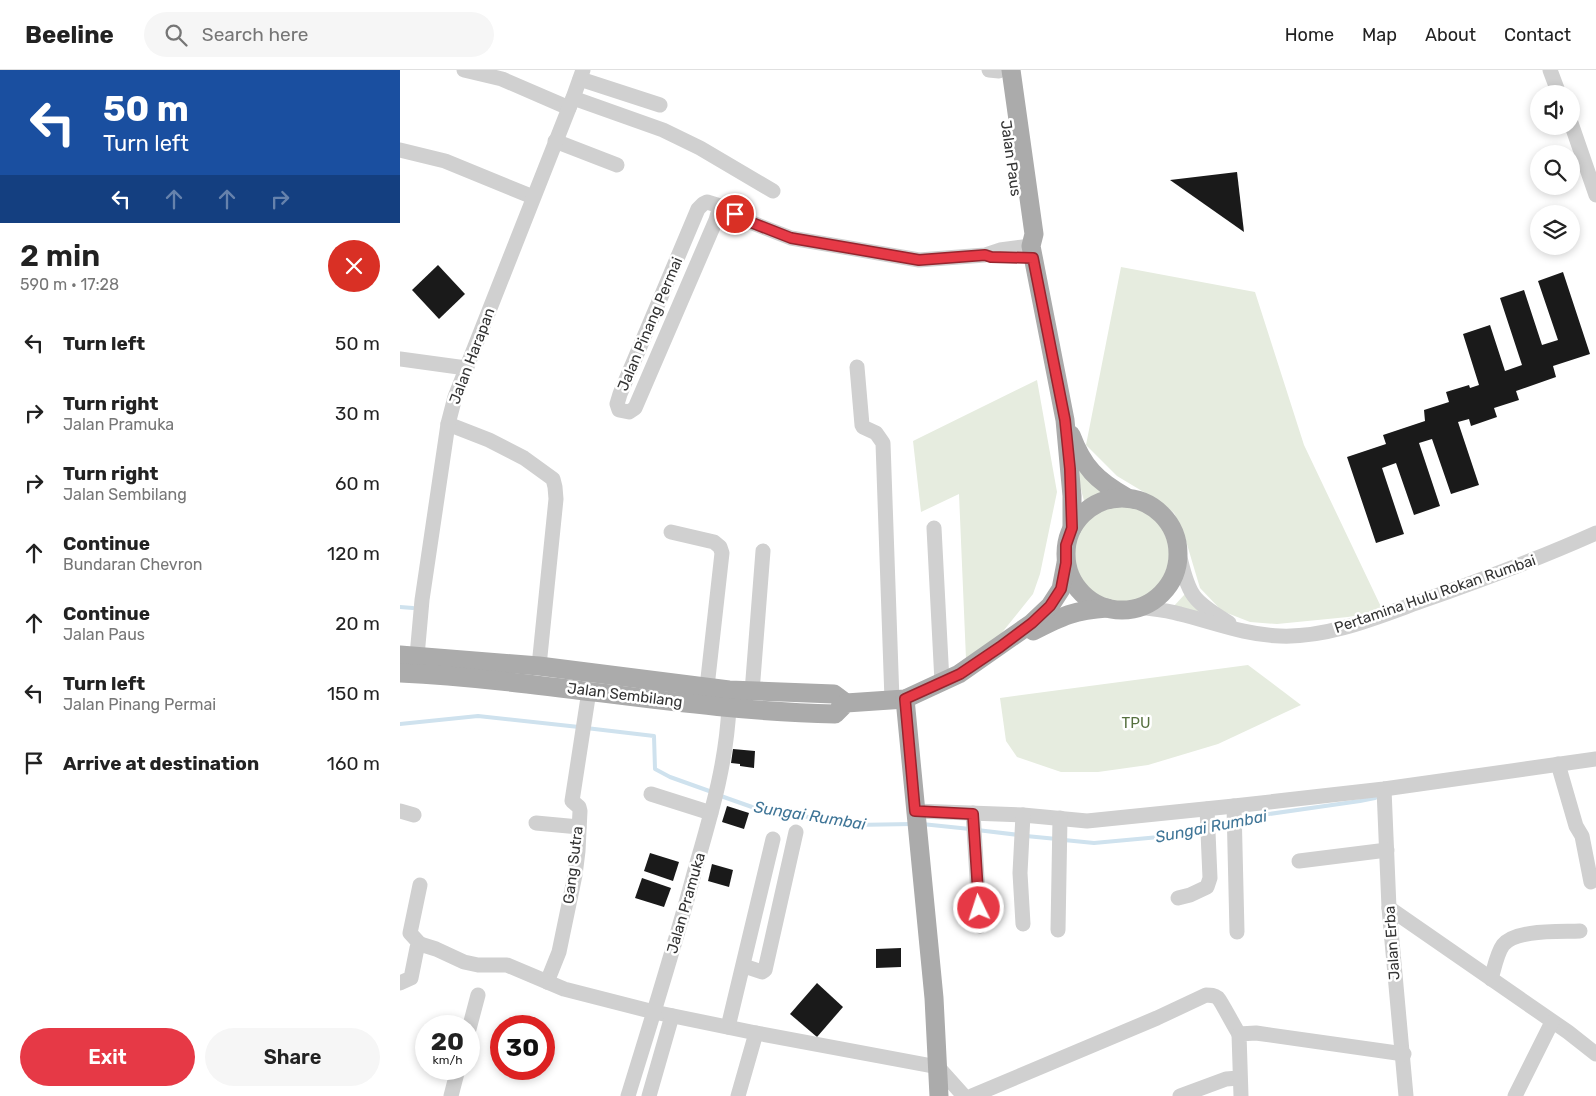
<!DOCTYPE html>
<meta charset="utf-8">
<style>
body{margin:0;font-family:Rubik,sans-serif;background:#f6f6f6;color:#222;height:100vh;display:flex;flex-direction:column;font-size:19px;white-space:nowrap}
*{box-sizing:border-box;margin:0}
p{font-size:16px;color:#767676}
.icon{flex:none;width:28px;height:28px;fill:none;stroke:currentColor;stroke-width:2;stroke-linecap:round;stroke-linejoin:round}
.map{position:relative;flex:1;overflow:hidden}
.side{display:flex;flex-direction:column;background:#fff;width:400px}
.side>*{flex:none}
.top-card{background:#1a4fa0;color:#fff;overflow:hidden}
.fabs{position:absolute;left:1130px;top:15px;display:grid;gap:10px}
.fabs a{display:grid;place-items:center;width:50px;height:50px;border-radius:50%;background:#fff;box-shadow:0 2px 8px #0003;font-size:25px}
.speed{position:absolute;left:15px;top:945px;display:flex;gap:10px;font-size:25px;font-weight:700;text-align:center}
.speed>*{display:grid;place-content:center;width:65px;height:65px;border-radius:50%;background:#fff;box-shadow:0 2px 8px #0003;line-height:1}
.speed small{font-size:12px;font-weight:400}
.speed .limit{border:8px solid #d22;background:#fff;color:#111}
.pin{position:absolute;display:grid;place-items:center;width:42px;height:42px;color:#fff;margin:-21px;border:2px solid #fff;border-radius:50%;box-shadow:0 1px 5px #0007}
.me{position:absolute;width:55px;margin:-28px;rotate:356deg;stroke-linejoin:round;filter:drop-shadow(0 0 4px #0008)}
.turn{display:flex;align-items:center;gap:18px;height:105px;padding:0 20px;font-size:22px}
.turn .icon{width:65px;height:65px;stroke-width:2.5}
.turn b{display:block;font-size:35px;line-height:42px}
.lanes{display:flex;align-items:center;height:48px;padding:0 20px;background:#0003;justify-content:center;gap:25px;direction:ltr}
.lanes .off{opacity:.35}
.round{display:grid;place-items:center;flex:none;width:52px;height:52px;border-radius:26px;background:#f6f6f6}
.overview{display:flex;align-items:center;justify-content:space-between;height:85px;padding:0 20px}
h1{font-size:30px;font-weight:600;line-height:38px}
.action{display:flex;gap:10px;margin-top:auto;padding:10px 20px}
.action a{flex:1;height:58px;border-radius:30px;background:#e63946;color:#fff;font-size:20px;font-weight:600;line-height:58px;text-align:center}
.action a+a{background:#f6f6f6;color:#222}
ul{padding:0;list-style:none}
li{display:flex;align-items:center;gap:15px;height:70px;padding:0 20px}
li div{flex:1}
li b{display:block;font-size:19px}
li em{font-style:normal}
header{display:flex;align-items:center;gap:30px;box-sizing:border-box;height:70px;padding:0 25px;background:#fff;border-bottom:1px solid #e0e0e0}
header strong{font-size:24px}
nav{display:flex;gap:28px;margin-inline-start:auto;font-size:18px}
.search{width:350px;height:45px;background:#f6f6f6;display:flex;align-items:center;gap:12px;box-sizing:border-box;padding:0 18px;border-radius:28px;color:#767676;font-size:19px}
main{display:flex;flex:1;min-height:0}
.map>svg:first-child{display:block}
</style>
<header>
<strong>Beeline</strong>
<div class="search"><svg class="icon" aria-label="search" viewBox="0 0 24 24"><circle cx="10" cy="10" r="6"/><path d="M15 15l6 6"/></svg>Search here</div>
<nav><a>Home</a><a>Map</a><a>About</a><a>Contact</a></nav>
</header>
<main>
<section class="side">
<div class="top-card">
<div class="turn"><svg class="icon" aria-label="left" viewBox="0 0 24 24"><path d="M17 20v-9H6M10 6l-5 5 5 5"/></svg><div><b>50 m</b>Turn left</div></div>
<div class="lanes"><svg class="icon" aria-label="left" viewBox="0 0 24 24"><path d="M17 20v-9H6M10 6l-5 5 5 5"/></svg><svg class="icon off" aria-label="ahead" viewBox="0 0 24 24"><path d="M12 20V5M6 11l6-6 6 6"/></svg><svg class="icon off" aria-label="ahead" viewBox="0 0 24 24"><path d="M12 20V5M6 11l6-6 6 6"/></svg><svg class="icon off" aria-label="right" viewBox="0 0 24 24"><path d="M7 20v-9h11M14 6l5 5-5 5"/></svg></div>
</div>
<div class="overview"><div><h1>2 min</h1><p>590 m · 17:28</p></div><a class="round" style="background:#d93025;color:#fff"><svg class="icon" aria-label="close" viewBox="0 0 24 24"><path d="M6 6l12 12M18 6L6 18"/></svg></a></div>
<ul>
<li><svg class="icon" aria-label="left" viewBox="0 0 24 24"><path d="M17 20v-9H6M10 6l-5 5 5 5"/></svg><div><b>Turn left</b></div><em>50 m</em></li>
<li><svg class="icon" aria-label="right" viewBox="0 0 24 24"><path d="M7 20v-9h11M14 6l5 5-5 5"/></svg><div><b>Turn right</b><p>Jalan Pramuka</p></div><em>30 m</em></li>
<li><svg class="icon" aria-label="right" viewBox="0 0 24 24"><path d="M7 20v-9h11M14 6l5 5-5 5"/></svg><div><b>Turn right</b><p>Jalan Sembilang</p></div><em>60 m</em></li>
<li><svg class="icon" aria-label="ahead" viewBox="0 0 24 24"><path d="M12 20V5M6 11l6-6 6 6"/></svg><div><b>Continue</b><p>Bundaran Chevron</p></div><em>120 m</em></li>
<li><svg class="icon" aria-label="ahead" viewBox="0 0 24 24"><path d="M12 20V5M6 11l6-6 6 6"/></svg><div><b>Continue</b><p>Jalan Paus</p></div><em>20 m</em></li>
<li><svg class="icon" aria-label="left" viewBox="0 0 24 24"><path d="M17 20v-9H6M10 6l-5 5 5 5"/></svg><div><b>Turn left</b><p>Jalan Pinang Permai</p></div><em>150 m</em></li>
<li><svg class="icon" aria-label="arrive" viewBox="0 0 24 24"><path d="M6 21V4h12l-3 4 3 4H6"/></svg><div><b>Arrive at destination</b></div><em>160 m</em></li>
</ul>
<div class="action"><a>Exit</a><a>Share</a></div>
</section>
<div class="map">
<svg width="1196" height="1026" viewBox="0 0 1196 1026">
<rect width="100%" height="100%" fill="#fff"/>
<g fill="#e6ecdf">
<polygon points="721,197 855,222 904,375 983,541 948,547 877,554 850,552 822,541 800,518 783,461 774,443 762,433 717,406 686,375"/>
<polygon points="637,310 657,422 640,504 633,524 596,570 566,589 559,424 521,442 513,371"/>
<polygon points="672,384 704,423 684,431"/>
<circle cx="720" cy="484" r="49"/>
<polygon points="785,524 815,549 774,536"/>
<polygon points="848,595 901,635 818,674 748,695 698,702 661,702 617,687 606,671 600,628"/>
</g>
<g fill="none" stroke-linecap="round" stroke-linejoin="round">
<g stroke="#cfe2ee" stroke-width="4">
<polyline points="0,537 13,538"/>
<polyline points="0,654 78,646 179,657"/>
<polyline points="186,658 254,666 255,699 270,707 312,722"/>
<polyline points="318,725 352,737 453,755 513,754"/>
<polyline points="839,750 862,745 960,731 975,728"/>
<polyline points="522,754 570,759"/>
<polyline points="812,757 830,753"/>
<polyline points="577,760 619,765"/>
<polyline points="626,766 657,769"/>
<polyline points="664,770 694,773 770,766 805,758"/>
</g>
</g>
<g fill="#1a1a1a">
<polygon points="837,102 844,162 770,110"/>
<polygon points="38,195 65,224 39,249 12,220"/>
<polygon points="1163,202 1190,284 1153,296 1156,307 1116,321 1119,330 1094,338 1097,347 1071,356 1069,349 1058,352 1079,415 1051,424 1032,369 1019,373 1040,436 1014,445 996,393 982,398 1004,464 976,473 947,387 986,374 983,365 1025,351 1024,340 1049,332 1046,322 1069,315 1070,318 1079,315 1063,264 1090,255 1105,301 1122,295 1100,228 1124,220 1142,275 1158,270 1138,211"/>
<polygon points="333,679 355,681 354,698 340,696 340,694 331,693"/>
<polygon points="327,736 349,743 344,759 322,752"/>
<polygon points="250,783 279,792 273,811 244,801"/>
<polygon points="312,794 333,800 329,817 308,811"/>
<polygon points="242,808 271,818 264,837 235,828"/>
<polygon points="501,878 501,897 476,898 476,879"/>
<polygon points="417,913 443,937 417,967 390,944"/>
</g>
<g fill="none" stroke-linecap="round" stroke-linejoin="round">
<g stroke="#d0d0d0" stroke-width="15">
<polyline points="64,0 102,9 169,38"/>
<polyline points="589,0 599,1"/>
<polyline points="1150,0 1159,24"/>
<polyline points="180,9 260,35"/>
<polyline points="173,28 263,60 300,78 373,121"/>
<polyline points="1171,53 1196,125"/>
<polyline points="155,71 217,95"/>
<polyline points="0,80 45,91 133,127"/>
<polyline points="320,136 316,150 235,338 229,342 219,340 217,334 220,324 298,139 303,134 307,132 320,136 350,152 391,168 519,190 585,185 600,180 631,176"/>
<polyline points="0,289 66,298"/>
<polyline points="457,297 462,355 463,357 476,363 483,373 492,630"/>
<polyline points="48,354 89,370 124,388 153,409 155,417 156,429 139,596"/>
<polyline points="534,458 542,612"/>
<polyline points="271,462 314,472 320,477 322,483 307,617"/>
<path d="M778,480C782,494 785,514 794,526C802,537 817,545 829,553"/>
<path d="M738,537C752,539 766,540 780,544C813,552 845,565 880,566C927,568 975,548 1019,532C1079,511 1138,489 1196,463"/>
<polyline points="17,586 22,530 48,354 55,327 173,28 183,0"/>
<polyline points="352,622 363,481"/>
<polyline points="1158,694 1176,756 1182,766 1191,812"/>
<polyline points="984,719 989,838 1006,1026"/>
<polyline points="251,724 311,743"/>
<polyline points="834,736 837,862"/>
<polyline points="0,741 14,745"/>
<polyline points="515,741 623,745 687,751 834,736 984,719 1196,689"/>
<polyline points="573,743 580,856"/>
<polyline points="623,745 620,803 623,854"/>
<polyline points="136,753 179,757"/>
<polyline points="899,791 987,780"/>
<polyline points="20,815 10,863 20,874"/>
<polyline points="778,828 790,825 807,817 810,808 807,739"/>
<polyline points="989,838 1168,962 1196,984"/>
<polyline points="658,860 660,748"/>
<polyline points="344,896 362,902 365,900 396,762"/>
<path d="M1091,909C1094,899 1097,883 1103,875C1116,859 1160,862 1180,861"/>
<polyline points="147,912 159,882 175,805 178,781 180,741 179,737 172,731 189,621"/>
<polyline points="0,913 11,908 17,878 20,874 36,879 64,892 78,895 107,895 164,919 254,942 356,963 538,997 564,1026"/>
<polyline points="328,957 373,769"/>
<polyline points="69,959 78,925"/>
<polyline points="51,1026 58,999"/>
<path d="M228,1026C251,951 275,876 295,800C311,744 326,696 329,637"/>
<polyline points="249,1026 272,946"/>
<polyline points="338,1026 356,963"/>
<path d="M572,1026L757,948L806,925C811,925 814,925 818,928C821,931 835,958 839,964"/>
<polyline points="780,1026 826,1009 839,1008"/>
<polyline points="841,1026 839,964 856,963 1004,984"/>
<polyline points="1115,1026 1152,952"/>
</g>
<g stroke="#ababab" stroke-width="19">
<polyline points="611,0 634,164 631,176 665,350 672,426 672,458"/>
<path d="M671,365C683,397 697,411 726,427"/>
<circle cx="722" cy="484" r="56"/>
<path d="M633,561C662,546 675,540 707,538"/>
<polyline points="0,585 139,596 329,620 434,624 446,633"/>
<path d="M0,603C146,610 289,641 435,644L446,633L505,629L559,604L632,553L650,536L661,519L666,493"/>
<polyline points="505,629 534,928 539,1026"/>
</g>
</g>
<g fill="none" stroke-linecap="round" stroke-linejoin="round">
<defs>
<polyline id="route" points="335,144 350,152 391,168 519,190 585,185 591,187 633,188 665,350 670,399 672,458 666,475 666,493 661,519 650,536 632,553 600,577 560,604 505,629 515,741 573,744 579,838"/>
</defs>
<use href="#route" stroke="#96252e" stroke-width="12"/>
<use href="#route" stroke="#e63946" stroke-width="9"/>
</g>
<g text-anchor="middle" stroke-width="5" stroke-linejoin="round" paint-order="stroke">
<g font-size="15" fill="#333" stroke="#fff">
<text transform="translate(611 88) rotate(82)" y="5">Jalan Paus</text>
<text transform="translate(250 254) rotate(-67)" y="5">Jalan Pinang Permai</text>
<text transform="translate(72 286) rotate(-69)" y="5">Jalan Harapan</text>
<text transform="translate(1035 524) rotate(-19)" y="5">Pertamina Hulu Rokan Rumbai</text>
<text transform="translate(225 625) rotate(7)" y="5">Jalan Sembilang</text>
<text transform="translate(173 795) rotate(-83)" y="5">Gang Sutra</text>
<text transform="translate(286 833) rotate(-74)" y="5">Jalan Pramuka</text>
<text transform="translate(992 873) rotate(-94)" y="5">Jalan Erba</text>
</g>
<g font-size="15" fill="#56703f" stroke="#fff">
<text x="736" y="658">TPU</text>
</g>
<g font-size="16" font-style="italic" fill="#3f7597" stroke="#fff">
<text transform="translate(410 745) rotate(9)" y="6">Sungai Rumbai</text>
<text transform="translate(811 756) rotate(-11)" y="6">Sungai Rumbai</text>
</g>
</g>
</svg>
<div class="fabs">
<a><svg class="icon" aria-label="sound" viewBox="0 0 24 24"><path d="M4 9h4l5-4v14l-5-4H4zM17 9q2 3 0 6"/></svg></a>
<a><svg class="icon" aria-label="search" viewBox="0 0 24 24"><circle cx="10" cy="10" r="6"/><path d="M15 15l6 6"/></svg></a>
<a><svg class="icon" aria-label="layers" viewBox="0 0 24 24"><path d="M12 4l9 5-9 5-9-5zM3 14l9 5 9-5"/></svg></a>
</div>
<div class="speed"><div>20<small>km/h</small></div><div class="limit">30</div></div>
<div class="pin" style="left:335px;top:144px;background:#d93025"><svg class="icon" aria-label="arrive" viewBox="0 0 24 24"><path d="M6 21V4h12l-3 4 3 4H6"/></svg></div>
<svg class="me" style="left:579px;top:838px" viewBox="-20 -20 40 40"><circle r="17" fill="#e63946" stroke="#fff" stroke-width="3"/><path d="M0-11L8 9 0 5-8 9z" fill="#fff"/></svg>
</div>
</main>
